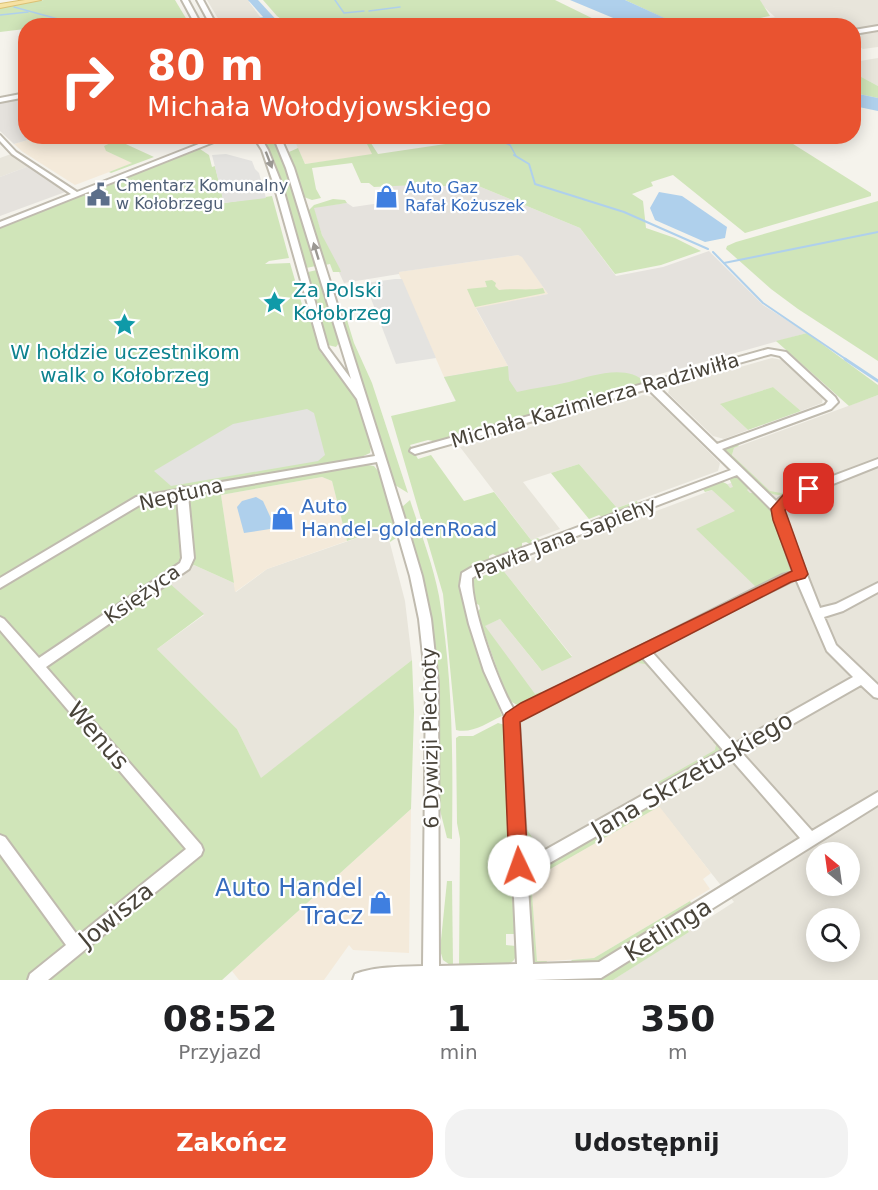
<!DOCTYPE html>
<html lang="pl">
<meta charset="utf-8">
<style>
body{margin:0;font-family:"DejaVu Sans",sans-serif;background:#f2f2f2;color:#202124;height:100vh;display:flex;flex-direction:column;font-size:22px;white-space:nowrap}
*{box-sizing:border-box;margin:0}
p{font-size:20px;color:#757577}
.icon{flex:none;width:33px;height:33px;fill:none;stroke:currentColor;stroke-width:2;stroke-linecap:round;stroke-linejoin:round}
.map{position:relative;height:980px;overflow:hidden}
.sheet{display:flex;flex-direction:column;background:#fff;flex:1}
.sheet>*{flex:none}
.top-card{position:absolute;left:18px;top:18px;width:843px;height:126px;border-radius:24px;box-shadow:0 3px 15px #0003;background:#e95330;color:#fff;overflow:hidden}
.needle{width:39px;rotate:331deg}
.tools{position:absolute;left:806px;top:842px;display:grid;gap:12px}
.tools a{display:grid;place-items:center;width:54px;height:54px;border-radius:50%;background:#fff;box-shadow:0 3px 15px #0003;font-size:30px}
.pin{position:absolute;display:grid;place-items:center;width:51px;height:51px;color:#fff;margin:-26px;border-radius:12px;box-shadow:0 3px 9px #0006}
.me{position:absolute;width:66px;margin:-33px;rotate:357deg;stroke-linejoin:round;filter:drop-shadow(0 0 4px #0008)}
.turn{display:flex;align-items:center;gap:21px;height:126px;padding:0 30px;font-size:27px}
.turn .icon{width:78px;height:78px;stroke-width:2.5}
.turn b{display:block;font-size:42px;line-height:51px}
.eta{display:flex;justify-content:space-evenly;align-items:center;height:102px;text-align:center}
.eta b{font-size:36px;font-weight:700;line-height:42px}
.primary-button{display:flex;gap:12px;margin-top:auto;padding:12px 30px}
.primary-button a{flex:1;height:69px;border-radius:24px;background:#e95330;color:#fff;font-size:24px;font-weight:700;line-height:69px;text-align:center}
.primary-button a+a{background:#f2f2f2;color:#202124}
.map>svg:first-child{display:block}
</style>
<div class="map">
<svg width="878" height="980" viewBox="0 0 878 980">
<rect width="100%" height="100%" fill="#f5f3ec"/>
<g fill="#e8e5db" fill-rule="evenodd">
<polygon points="207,0 250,0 249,2 261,18 222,25"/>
<polygon points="760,0 878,0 878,47 863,49 854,43 854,26 723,26 775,17 762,5"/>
<polygon points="878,58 878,86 854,73 854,62"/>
<polygon points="11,154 29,166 0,177 0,158"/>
<polygon points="772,358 782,360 823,397 822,403 801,411 773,387 721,405 748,430 724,439 713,436 668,393 670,387"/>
<polygon points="643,395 653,397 720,463 718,471 617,508 579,464 523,482 560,529 531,540 460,447"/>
<path d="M878,395V980H613L734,902L659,807L531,880L540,849L527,829L519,723L521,702L484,626L500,619L541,670L572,656L502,569L752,475L732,455L734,448ZM816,852H849V885H816ZM816,918H849V951H816Z"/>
<polygon points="386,528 405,601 412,660 261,779 237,729 157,649 204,615 167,583 194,565 234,583 236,592 267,569"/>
</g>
<g fill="#f4eada">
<polygon points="38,137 140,137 126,144 117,140 106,151 133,163 75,185 23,152 14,144"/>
<polygon points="293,137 367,137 377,154 305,164"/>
<polygon points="518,255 522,256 548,294 476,309 508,366 444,377 398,272"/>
<polygon points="322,477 332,481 347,541 267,569 235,592 221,495"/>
<polygon points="659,806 711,873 703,879 710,889 594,958 537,962 531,880"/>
<polygon points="411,809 409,953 353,950 349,945 324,980 239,980 232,971"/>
</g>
<g fill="#e5e2dd">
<polygon points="25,96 26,136 38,137 14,144 0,131 0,102"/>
<polygon points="29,166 68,191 0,216 0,177"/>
<polygon points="471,183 580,228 616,276 663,267 709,251 763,305 807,333 642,379 459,408 444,377 508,366 476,308 548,294 522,257 518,255 399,272 399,274 344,283 322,235 313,207 347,203 353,207 394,201 387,185 435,184 437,187"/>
</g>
<g fill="#d0e5b9">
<polygon points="44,0 175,0 187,20 158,25 170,26 26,26 25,29 0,32 0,7"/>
<polygon points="263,0 555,0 606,25 289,25 277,16"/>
<polygon points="625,0 760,0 770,16 723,25 679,25"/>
<polygon points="854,73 878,86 878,98 854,93"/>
<polygon points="363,136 367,137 378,154 486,138 484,136 782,137 871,193 871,196 745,233 673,175 651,182 653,186 632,194 643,201 646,228 675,238 701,251 661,265 615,274 580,228 471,183 436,187 435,184 374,187 369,183 361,183 352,163 312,168 316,189 321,198 312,200 304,197 289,152 298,148 305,164 372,154"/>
<polygon points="117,140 154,157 111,173 109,172 132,163 106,151 104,146"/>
<polygon points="264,141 273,141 278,148 316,266 306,268 278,173"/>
<polygon points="200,149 209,155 212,167 215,166 224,203 272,196 289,258 269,261 265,264 290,263 303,308 308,308 321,353 346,383 358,404 371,446 370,453 359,458 362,464 374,466 379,472 398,532 396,538 390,542 386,528 347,541 332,481 322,477 221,495 234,583 194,565 168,582 204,614 157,649 237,729 261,778 412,660 414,712 411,809 222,980 0,980 0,227"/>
<polygon points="333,199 345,200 347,203 314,208 322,235 340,269 341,272 333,272 330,264 325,265 308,211 314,205"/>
<polygon points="878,201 878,361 798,309 771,289 726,249 727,246 736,242"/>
<polygon points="317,270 339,343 336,347 328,345 308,272"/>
<path d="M492,280L496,283L495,286L499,290C515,288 527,291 543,288L545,293L475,307L467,289L487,287L485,281Z"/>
<polygon points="342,310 344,310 354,343 372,383 408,493 395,485 342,318"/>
<polygon points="807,333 878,385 878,395 849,406 776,341"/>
<path d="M508,366L509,380L517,392C534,388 552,386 569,382C591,376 627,363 646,383L438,442L428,440L410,445L418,459L431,455L464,501L494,492L531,540L538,538L540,540L532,545L526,542L522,543V548L498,557L493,554L489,556V561C480,564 465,567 461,577C455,592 495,694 502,716C487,723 472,734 456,730L443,594L391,416L456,401L444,377Z"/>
<polygon points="773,387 801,411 748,430 720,404"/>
<path d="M737,444L739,446L734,448L732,455L770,491L781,493L806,483L807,486C799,489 789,495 780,495C762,497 738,466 725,454L726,448Z"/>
<polygon points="579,464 617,508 637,501 638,505 604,518 599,515 589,519 551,473"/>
<polygon points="733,477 742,479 750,487 747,490 750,493 756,493 770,507 793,565 791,570 757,588 696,529 735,511 712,490 705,492 702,488 721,481 727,484 730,488 733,487 729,478"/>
<path d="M410,500C420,531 433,564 439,596C453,676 453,758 452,839L447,838L439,806L438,682L433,631L423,575L402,507Z"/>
<polygon points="502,569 572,657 542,671 500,619 485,626 535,694 541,692 542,694 519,706 508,700 477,612 480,609 479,605 475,603 470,578 474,574 480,577"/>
<path d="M636,658L646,660L653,668L650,669L645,664L638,663L519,723L527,829L542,853C534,855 529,853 524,847L517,722L523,716L547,704L551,705L564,698L565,695Z"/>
<path d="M498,723L505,725L515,934H506V945L516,946C516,954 517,962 507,964L459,968L460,839L457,823L456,738L459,736H473Z"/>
<polygon points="715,741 720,749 717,754 649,792 646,789 715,750 716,745 713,742"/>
<polygon points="654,802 660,806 531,880 537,961 547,961 545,966 536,964 532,960 527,881 536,869"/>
<polygon points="447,881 452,881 453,967 443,960 440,950"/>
<polygon points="690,901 693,906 604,961 576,965 571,960 594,958"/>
<polygon points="685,927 689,932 613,980 543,980 603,976"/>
</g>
<g fill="#e4e3e0">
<polygon points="226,154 252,161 255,169 259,173 266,198 224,203 212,155"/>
<polygon points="395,279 402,279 436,358 396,364 365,283"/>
<polygon points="307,409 314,413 325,455 318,461 171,486 154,471 233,424"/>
</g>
<g fill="#afd0ec">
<polygon points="570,0 625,0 680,25 630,25"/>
<polygon points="854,93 878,98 878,111 854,106"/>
<polygon points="659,192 682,196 727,227 725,238 705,242 655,220 650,208"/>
<polygon points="256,497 263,501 274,525 270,529 244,533 237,507 242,501"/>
</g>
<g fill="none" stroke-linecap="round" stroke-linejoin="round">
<g stroke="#afd0ec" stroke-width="1.5">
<polyline points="335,0 344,13 364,11"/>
<polyline points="14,7 69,22 147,26"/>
<polyline points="369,11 400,7"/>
<polyline points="0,15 28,12"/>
<polyline points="225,25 268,17"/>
<polyline points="490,136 510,145 516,156"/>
</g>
<g stroke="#afd0ec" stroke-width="2">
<polyline points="514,155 529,164 535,184 624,212 708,249"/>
<polyline points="713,252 763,303 847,360"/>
<polyline points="724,263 878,232"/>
</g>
<polyline stroke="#afd0ec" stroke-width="3" points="845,359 878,381"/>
<polygon fill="#afd0ec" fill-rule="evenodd" points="248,0 258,0 282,26 271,26"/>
<defs>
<g id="minor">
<polygon points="182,0 188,0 202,26 196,26"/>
<polygon points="197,0 203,0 217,26 211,26"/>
<polygon points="878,26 878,30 854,34 854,30"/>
<polygon points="26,93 26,97 0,102 0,98"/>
<polygon points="0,135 16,152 77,192 219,136 229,136 0,227 0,222 71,194 12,154 0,141"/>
<path d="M253,136H260L268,150L282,185L328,348L351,379L286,168L273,136H280L294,168L408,529L422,576L431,619L438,683L439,966L517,964L506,719L484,671L469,624L460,586L462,573L474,566L731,470L648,389L415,454L410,451L411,449L768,349L786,352L835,397L838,402L831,409L722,449L776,501L785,494L878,459V466L793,500L785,506L783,514L820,608L836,604L878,583V592L843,611L824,617L836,645L878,685V698L874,697L861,685L742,753L812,831L878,792V805L601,978L534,980H353L355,974C376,966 401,967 423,966L426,683L419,619L410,576L377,462L188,495L194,558L189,569L46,667L201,845L203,850L201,855L48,980H28L30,974L66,945L0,854V835L5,837L78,936L186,849L0,630V617L4,619L39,658L180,563L182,558L177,497L143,503L0,588V578L136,497L177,490L182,487L186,488L375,456L357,399L320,348L274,185L262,150ZM771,354L780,356L828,401L825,405L717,444L657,386ZM737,475L773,511V514L793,572L782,575L514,710C498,683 471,608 472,578L482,572ZM796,579L827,651L853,677L734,744L651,651ZM641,656L723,750L538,854L527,857L519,721L532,712ZM731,759L800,838L599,962L533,964L527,871L546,865Z"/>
</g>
<polygon id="major" points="25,0 41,0 0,8 0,4"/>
</defs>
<use href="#minor" stroke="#c0bbaf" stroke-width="4"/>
<use href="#major" stroke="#dbc074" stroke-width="2"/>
<use href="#minor" fill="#fff" fill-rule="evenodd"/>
<use href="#major" fill="#f6e2a4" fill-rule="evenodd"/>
</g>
<defs><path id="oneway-solid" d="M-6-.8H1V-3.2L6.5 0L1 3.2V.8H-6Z" transform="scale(1.5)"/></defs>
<g fill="#9b9893">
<use href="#oneway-solid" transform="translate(269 160) rotate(69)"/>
<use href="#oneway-solid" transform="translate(316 251) rotate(-107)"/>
</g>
<path fill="#e95330" stroke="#97361f" stroke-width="1.5" d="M809,485L814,486L816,489C808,498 794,500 785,510L808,574L805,578L791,582L520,722L528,866L526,873L519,875L512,873L509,866L503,718L506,713L521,703L792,571L773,520L771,509L784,494Z"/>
<defs>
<symbol id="civic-bare" viewBox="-9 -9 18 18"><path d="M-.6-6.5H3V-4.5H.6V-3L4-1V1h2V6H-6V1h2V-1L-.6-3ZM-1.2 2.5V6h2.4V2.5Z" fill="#5c6f8a" stroke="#fff" stroke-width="2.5" paint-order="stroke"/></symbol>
<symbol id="shop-bare" viewBox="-9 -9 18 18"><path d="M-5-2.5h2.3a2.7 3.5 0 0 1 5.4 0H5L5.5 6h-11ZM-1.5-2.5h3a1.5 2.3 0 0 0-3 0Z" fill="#3f7fe0" stroke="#fff" stroke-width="2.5" paint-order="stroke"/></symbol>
<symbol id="sight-bare" viewBox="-9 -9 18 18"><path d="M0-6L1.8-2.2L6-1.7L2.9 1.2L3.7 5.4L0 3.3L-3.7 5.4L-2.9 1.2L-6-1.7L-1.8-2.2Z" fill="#0f9aa8" stroke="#fff" stroke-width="2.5" paint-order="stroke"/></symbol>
</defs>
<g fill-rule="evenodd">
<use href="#civic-bare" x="82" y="178" width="33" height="33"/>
<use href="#shop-bare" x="370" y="180" width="33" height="33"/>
<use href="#sight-bare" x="258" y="286" width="33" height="33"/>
<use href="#sight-bare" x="108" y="308" width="33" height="33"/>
<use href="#shop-bare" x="266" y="502" width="33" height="33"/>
<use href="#shop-bare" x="364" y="886" width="33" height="33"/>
</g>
<g text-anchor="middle" stroke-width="4.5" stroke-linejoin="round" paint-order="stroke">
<g font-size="16" fill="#4e5e75" stroke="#fff" text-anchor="start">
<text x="116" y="191">Cmentarz Komunalny<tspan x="116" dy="18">w Kołobrzegu</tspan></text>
</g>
<g font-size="16" fill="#366cbe" stroke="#fff" text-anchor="start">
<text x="405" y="193">Auto Gaz<tspan x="405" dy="18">Rafał Kożuszek</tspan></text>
</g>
<g font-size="20" fill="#0d838f" stroke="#fff" text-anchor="start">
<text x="293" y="297">Za Polski<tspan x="293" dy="23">Kołobrzeg</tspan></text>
<text x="125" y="359" text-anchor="middle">W hołdzie uczestnikom<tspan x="125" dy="23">walk o Kołobrzeg</tspan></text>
</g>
<g font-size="20" fill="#49443a" stroke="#fff">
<text transform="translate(595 400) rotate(-16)" y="7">Michała Kazimierza Radziwiłła</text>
<text transform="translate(181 494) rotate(-13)" y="7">Neptuna</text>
<text transform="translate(565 538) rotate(-21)" y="7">Pawła Jana Sapiehy</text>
<text transform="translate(142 594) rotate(-35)" y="7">Księżyca</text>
<text transform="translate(430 738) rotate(-91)" y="7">6 Dywizji Piechoty</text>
</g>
<g font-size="20" fill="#366cbe" stroke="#fff" text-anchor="start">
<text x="301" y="513">Auto<tspan x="301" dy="23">Handel-goldenRoad</tspan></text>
</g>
<g font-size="24" fill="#49443a" stroke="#fff">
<text transform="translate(98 736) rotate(49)" y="8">Wenus</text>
<text transform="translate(692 775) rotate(-30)" y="8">Jana Skrzetuskiego</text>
<text transform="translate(116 915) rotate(-39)" y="8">Jowisza</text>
<text transform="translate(668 930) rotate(-32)" y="8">Ketlinga</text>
</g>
<g font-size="24" fill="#366cbe" stroke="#fff" text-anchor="end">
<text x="363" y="896">Auto Handel<tspan x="363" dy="28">Tracz</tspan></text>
</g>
</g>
</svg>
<div class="tools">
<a><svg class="needle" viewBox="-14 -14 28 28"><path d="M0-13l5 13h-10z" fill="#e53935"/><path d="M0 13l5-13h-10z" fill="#757577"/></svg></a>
<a><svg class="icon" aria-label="search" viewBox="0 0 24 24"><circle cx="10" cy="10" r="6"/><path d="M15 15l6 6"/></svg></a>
</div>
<div class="pin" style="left:809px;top:489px;background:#d93025"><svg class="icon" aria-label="arrive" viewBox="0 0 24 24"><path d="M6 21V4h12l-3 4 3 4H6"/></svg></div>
<svg class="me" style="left:519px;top:866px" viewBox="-20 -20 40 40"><circle r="19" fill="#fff"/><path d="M0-13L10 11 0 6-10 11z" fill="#e95330"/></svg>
<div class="top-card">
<div class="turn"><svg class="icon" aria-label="right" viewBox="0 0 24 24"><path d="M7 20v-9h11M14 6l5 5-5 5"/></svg><div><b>80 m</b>Michała Wołodyjowskiego</div></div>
</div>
</div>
<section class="sheet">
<div class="eta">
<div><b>08:52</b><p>Przyjazd</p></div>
<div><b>1</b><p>min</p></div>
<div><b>350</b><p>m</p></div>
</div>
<div class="primary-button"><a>Zakończ</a><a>Udostępnij</a></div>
</section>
